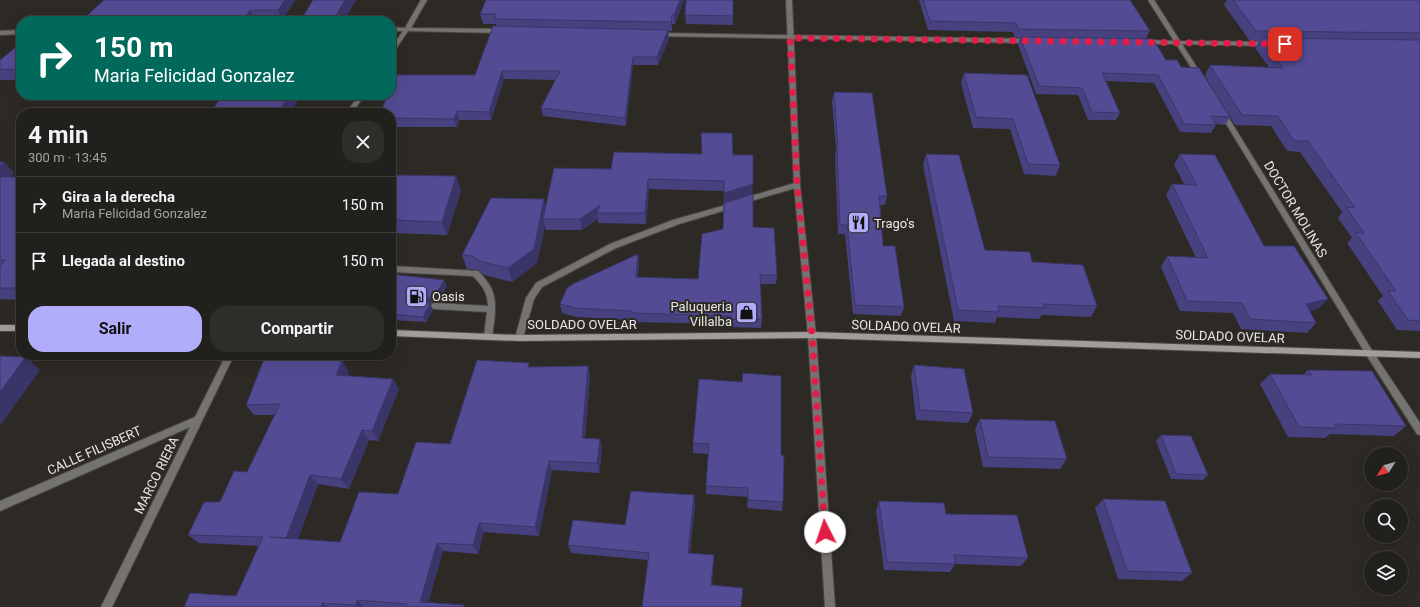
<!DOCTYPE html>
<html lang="es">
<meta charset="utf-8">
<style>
body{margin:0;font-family:Roboto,sans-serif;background:#2e2d29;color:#f1f3f6;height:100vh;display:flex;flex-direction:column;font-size:15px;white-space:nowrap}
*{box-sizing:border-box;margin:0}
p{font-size:13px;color:#a2a3a3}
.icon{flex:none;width:22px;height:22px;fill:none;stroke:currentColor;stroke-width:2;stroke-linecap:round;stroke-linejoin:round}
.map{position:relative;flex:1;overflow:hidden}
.sheet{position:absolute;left:16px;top:108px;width:380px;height:252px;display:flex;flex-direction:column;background:#22201c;border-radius:16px;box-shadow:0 4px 16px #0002,0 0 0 1px #3f3e3b}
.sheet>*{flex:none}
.banner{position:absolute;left:16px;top:16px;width:380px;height:84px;border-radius:16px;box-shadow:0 4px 16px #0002,0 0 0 1px #3f3e3b;background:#00695c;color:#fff;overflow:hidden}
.needle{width:26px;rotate:233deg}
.tools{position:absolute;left:1364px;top:447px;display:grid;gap:8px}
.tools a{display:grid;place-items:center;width:44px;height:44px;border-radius:50%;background:#22201c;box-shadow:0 4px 16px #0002,0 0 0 1px #3f3e3b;font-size:20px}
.pin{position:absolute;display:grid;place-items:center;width:34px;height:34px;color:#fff;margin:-17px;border-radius:8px;box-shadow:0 2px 6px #0006}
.me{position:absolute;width:44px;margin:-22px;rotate:356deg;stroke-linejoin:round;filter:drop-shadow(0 0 3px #0008)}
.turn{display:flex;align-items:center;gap:14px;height:84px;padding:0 12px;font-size:18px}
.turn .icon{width:52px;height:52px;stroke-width:2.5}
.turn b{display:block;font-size:28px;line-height:34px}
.round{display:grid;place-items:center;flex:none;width:42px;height:42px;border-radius:16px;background:#2e2d29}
.head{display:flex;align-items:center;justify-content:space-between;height:68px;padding:0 12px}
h1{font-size:24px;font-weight:700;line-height:30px}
.cta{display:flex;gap:8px;margin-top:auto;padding:8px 12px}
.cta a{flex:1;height:46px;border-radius:16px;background:#b1adfa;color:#111;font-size:16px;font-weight:700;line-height:46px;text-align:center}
.cta a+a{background:#2e2d29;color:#f1f3f6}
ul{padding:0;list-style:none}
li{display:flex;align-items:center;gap:12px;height:56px;padding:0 12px;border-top:1px solid #3f3e3b}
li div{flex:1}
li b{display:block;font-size:15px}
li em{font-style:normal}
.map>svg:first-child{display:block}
</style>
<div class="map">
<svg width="1420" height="607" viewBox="0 0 1420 607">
<rect width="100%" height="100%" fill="#2d2a26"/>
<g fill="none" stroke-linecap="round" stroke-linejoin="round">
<defs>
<path id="service" d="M391,266L478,271C495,288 497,299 494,323C493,328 493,334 491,338H485L484,336L487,312L435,309L432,308L431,306L432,304L435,303L488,306C488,293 482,285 473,276L391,272Z"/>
<g id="minor">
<polygon points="421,0 427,0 411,28 502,29 505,31 502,33 408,31 393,53 391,54 391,48 403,31 391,31 391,27 405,28"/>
<polygon points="1148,0 1154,0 1180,41 1268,42 1271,44 1268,46 1182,44 1203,77 1202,78 1198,78 1176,44 1146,44 1143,42 1146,40 1174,41"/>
<polygon points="21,30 21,34 0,35 0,31"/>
<polygon points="658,33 1030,39 1033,41 1030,43 656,36 656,34"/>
<polygon points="359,95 365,95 352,113 346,113"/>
<polygon points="1222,110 1225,112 1373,352 1420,423 1420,435 1417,434 1367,356 1219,112"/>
<polygon points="795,183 799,183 800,185 799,187 744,203 740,201 741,199"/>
<polygon points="733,203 737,205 736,207 679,224 616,248 542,287 534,299 523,338 522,340 516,340 515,338 526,298 536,283 610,244 673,220"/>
<polygon points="226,355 234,355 112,607 101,607 190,427 0,511 0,501 195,417"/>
</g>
<polygon id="tertiary" points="786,0 792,0 800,185 816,335 835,607 825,607 808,335 794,185"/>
<g id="secondary">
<rect x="0" y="325" width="21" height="6"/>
<polygon points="391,330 519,335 812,332 1420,352 1420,358 812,338 519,341 391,336"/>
</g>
</defs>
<use href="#service" stroke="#4b4845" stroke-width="2"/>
<use href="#minor" stroke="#4b4845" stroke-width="2"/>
<use href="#tertiary" stroke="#4b4845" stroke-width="2"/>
<use href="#secondary" stroke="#4b4845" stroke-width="2"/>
<use href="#service" fill="#757371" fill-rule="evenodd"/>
<use href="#minor" fill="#757371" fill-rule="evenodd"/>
<use href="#tertiary" fill="#757371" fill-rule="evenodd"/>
<use href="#secondary" fill="#a09d9a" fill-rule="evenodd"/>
</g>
<g fill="#47417f">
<polygon points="104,0 295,0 282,20 255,20 255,21 81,21"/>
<polygon points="486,0 684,0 675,24 672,24 672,31 668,31 669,39 658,65 633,65 626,126 543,116 541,108 555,80 504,79 491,120 459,120 457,127 391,127 391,113 475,75 496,26 496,24 483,24 480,14"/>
<polygon points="733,0 733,25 686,24 685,15"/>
<polygon points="919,0 1130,0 1150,31 1146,38 1166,60 1181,67 1230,117 1225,125 1215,124 1216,125 1211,133 1180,132 1154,83 1106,81 1120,113 1116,120 1088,120 1078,95 1036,94 1018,44 1020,38 1015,38 1013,32 928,30"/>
<polygon points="1227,0 1420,0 1420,331 1397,330 1378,301 1383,296 1347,243 1352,238 1338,218 1342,212 1300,152 1287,151 1271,126 1235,125 1205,76 1210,65 1269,67 1255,48 1259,41 1250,41 1224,5"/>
<polygon points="21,43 21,80 0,80 0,60"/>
<polygon points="964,73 1027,75 1060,165 1056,176 1024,174 1010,129 973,128 961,83"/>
<polygon points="834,92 887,196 885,205 880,205 883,246 904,307 901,316 853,314 845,234 838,234 835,155 836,149 832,101"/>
<polygon points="926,154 985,250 1032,262 1097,306 1091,317 1042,315 1039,319 997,317 995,323 954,321 923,165"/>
<polygon points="1180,154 1264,246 1318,309 1310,311 1316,323 1307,333 1241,329 1233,313 1180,311 1161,267 1167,256 1196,258 1166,195 1172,184 1184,184 1174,165"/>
<polygon points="733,155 752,194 753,227 777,275 776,284 760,284 762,319 761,328 731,327 731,324 633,322 632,320 577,317 562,313 560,304 638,254 639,263 638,277 698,279 723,229 724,191 649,189 646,224 598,223 598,219 582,230 546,230 545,226 537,263 512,282 484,275 478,270 467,269 462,255 611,169"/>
<polygon points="0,162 4,162 14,173 11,177 21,177 21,300 0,299"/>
<polygon points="391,175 461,190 447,235 391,233"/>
<polygon points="391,274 447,286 438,302 431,303 430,304 433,310 426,322 391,320"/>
<polygon points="342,361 349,372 347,375 399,389 378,441 369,440 349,489 318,484 298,539 340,542 398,494 450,444 530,367 588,366 590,376 585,439 602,449 599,473 552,470 539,536 484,532 478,554 443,551 428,602 466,607 184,607 236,596 259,546 199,543 188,535 220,502 247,472 275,415 254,415 246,405"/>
<polygon points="914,365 973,413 968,423 916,420 911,376"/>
<polygon points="1308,370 1406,426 1394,436 1330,434 1325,438 1288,437 1260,384 1270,374 1303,375"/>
<polygon points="699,379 781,455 783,502 782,511 747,508 748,497 706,494 706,486 708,454 693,453 693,443"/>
<polygon points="980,419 1067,459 1060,469 983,467 975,429"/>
<polygon points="1161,435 1208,475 1203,480 1171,479 1156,441"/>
<polygon points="1103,499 1192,573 1182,581 1118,579 1095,508"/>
<polygon points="879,501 946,514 1028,558 1021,566 955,564 950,572 884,570 876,511"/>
<polygon points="695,504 690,553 714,555 711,585 741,607 648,560 571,553 568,545 625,525"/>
</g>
<g fill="#3a3568">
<polygon points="285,0 295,0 282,20 278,10"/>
<polygon points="345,0 356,0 344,21 333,21"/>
<polygon points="680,0 684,0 675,24 674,15"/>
<polygon points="250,10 255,20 255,21 243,21"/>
<polygon points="672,15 672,31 671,22"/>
<polygon points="668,30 669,39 658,65 657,57"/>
<polygon points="633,57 633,65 626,126 625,118"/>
<polygon points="502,71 504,79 491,120 489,112"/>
<polygon points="289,95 301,95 291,113 278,113"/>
<polygon points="457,111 459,120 457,127 454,119"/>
<polygon points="4,162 14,173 1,188 0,187 0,166"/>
<polygon points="456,176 461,190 447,235 442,222"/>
<polygon points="648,179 649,189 646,224 645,213"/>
<polygon points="753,184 752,195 724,203 724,193"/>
<polygon points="544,199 547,213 543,219 545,226 537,263 512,282 508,268"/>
<polygon points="600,205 597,213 598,219 582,230 580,219"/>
<polygon points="638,254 639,263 637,286 636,277"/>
<polygon points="444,280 447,286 438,302 431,303 430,304 433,310 426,322 423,317 428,298"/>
<polygon points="1328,299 1318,309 1297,314 1306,304"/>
<polygon points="26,357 40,370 0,426 0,392"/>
<polygon points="342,361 349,372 343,385 336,375"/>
<polygon points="588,366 590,376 584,449 582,438"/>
<polygon points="393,379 399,389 378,441 372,431"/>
<polygon points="362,430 369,440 349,489 341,479"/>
<polygon points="600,439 602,449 599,473 597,463"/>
<polygon points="549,461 552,470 539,536 535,527"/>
<polygon points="310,475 318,484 295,547 286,538"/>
<polygon points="694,495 695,504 689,561 688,553"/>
<polygon points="479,523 484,532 478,554 473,545"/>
<polygon points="437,543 443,551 427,607 420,602"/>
<polygon points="714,555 714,563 711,592 711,585"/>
<polygon points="357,600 364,607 358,607 356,605"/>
<polygon points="322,603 327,607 321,607"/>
</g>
<g fill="#534c94" stroke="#3a3568">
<polygon points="104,0 285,0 278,10 250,10 243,21 81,21"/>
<polygon points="313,0 345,0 333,21 300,21"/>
<polygon points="486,0 680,0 674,15 672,15 671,22 495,19 496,14 480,14"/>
<polygon points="686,0 733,0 733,16 685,15"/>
<polygon points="923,0 1130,0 1150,31 1018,29 1016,23 930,21"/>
<polygon points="1233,0 1420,0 1420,33 1256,31"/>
<polygon points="493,26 668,30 657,57 633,57 625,118 541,108 560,71 502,71 489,112 457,111 454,119 391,118 391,113 380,113 388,95 391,95 391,89 397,75 475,75"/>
<polygon points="1020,37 1153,39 1166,60 1177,60 1181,67 1199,68 1230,117 1211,116 1216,125 1184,124 1158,75 1102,73 1120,113 1092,112 1082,88 1039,86"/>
<polygon points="1261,38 1420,40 1420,321 1408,320 1388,291 1396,291 1356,233 1364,233 1346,207 1355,208 1308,141 1294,141 1278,116 1242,115 1210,65 1283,68"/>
<polygon points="21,43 21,70 0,69 0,60"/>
<polygon points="964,73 1027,75 1060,165 1028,164 1013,119 976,117"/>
<polygon points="834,92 872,93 887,196 879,196 883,246 895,246 904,307 855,305 847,225 840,225 837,147 838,147"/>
<polygon points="223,95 289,95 278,113 210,113"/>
<polygon points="701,133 732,133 733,155 753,155 753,184 724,193 724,181 648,179 645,213 597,213 600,205 580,219 543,219 554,168 611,169 614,152 702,154"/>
<polygon points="926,154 959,155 985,250 1030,252 1032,262 1083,265 1097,306 1043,304 1045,308 998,306 999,312 958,310"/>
<polygon points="1180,154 1215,155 1264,246 1294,246 1328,299 1306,304 1316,323 1250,319 1242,303 1187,301 1167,256 1208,258 1172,184 1197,185"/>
<polygon points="0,162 4,162 0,166"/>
<polygon points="391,175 456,176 442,222 391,220"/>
<polygon points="0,177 21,177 21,287 20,288 0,288 0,266 5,260 0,260"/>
<polygon points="753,194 753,227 774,228 777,275 760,275 762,319 731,319 731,316 632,313 632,311 575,308 560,304 567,288 573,284 638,254 636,277 698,279 702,234 723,229 724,203"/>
<polygon points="491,198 544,199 534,249 508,268 479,261 473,256 462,255"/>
<polygon points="391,274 444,280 435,296 428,298 427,301 430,304 423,317 391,314"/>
<polygon points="0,356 26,357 0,392"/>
<polygon points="299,358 342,361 336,375 393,379 372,431 362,430 341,479 310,475 286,538 269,537 340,542 359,492 398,494 416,442 450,444 477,360 529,363 528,367 588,366 582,438 600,439 597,463 549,461 535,527 479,523 473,545 437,543 420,602 464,605 464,607 406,607 407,604 357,600 356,605 322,603 321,607 184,607 190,593 236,596 263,537 188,535 204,502 220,502 234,471 247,472 280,404 246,405 264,359"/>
<polygon points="914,365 964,369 973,413 920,410"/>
<polygon points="1308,370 1372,371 1406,426 1335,424 1337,428 1299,427 1270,374 1312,375"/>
<polygon points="743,373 781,376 781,455 784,456 783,502 748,500 748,488 706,486 709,444 693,443 699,379 742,382"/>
<polygon points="980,419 1055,421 1067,459 988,457"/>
<polygon points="1161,435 1191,436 1208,475 1176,474"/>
<polygon points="631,491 694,495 688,553 714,555 711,585 743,588 741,607 642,607 649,553 568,545 573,520 625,525"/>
<polygon points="1103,499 1165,501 1192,573 1127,571"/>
<polygon points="879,501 944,503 946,514 1017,515 1028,558 954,555 955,564 887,562"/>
</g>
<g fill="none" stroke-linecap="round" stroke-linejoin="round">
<polyline stroke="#e11d48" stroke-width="7" stroke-dasharray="0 12.6" points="825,532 812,335 797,184 790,38 1285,44"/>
</g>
<defs>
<symbol id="restaurant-square" viewBox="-11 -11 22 22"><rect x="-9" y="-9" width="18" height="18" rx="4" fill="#b1adfa" stroke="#2d2a26"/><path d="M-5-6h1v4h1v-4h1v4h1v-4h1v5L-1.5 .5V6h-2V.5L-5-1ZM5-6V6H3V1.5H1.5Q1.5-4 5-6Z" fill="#111"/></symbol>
<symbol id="fuel-square" viewBox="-11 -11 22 22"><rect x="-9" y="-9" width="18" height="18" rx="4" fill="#b1adfa" stroke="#2d2a26"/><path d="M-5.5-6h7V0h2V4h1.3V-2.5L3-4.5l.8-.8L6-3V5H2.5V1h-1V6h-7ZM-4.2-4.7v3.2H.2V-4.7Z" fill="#111"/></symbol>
<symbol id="shop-square" viewBox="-11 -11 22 22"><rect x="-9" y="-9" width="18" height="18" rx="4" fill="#b1adfa" stroke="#2d2a26"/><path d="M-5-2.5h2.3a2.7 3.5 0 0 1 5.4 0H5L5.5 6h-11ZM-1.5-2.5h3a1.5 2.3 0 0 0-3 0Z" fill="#111"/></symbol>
</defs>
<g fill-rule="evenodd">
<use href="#restaurant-square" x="846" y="210" width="25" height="25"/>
<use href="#fuel-square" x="404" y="284" width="25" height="25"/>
<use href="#shop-square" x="734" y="300" width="25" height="25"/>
</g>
<g text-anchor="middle" stroke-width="4" stroke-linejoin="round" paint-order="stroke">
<g font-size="13" fill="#e9e7e5" stroke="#2d2a26">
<text transform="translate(1296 209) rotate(59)" y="5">DOCTOR MOLINAS</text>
<text x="582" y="329">SOLDADO OVELAR</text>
<text transform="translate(906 326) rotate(2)" y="5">SOLDADO OVELAR</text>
<text transform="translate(1230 336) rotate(2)" y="5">SOLDADO OVELAR</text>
<text transform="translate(94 450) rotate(-24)" y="5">CALLE FILISBERT</text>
<text transform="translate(156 475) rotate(-64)" y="5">MARCO RIERA</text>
</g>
<g font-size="13" fill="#e9e7e5" stroke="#2d2a26" text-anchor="start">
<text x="874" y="228">Trago's</text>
<text x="432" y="301">Oasis</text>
<text x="732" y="311" text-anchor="end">Paluqueria<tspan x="732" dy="15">Villalba</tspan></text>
</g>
</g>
</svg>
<div class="tools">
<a><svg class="needle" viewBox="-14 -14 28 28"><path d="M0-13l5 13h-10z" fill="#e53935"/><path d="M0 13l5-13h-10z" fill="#a2a3a3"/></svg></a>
<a><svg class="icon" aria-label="search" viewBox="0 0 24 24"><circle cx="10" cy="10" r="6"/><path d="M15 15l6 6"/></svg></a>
<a><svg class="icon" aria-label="layers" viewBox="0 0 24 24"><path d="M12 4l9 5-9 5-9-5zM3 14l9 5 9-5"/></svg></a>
</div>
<div class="pin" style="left:1285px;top:44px;background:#d93025"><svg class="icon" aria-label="arrive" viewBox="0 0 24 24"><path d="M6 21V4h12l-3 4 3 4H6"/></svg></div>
<svg class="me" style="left:825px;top:532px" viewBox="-20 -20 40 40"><circle r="19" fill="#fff"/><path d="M0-13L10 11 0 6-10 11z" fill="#e11d48"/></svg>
<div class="banner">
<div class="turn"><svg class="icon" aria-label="right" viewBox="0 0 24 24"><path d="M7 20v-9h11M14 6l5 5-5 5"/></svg><div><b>150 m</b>Maria Felicidad Gonzalez</div></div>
</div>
<section class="sheet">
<div class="head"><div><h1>4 min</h1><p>300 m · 13:45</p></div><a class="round"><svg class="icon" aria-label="close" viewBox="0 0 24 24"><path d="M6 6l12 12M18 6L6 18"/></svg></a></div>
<ul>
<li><svg class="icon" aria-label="right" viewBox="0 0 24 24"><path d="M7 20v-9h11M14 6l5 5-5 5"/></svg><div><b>Gira a la derecha</b><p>Maria Felicidad Gonzalez</p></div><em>150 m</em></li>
<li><svg class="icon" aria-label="arrive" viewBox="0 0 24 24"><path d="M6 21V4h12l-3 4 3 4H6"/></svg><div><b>Llegada al destino</b></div><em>150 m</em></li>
</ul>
<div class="cta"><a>Salir</a><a>Compartir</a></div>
</section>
</div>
